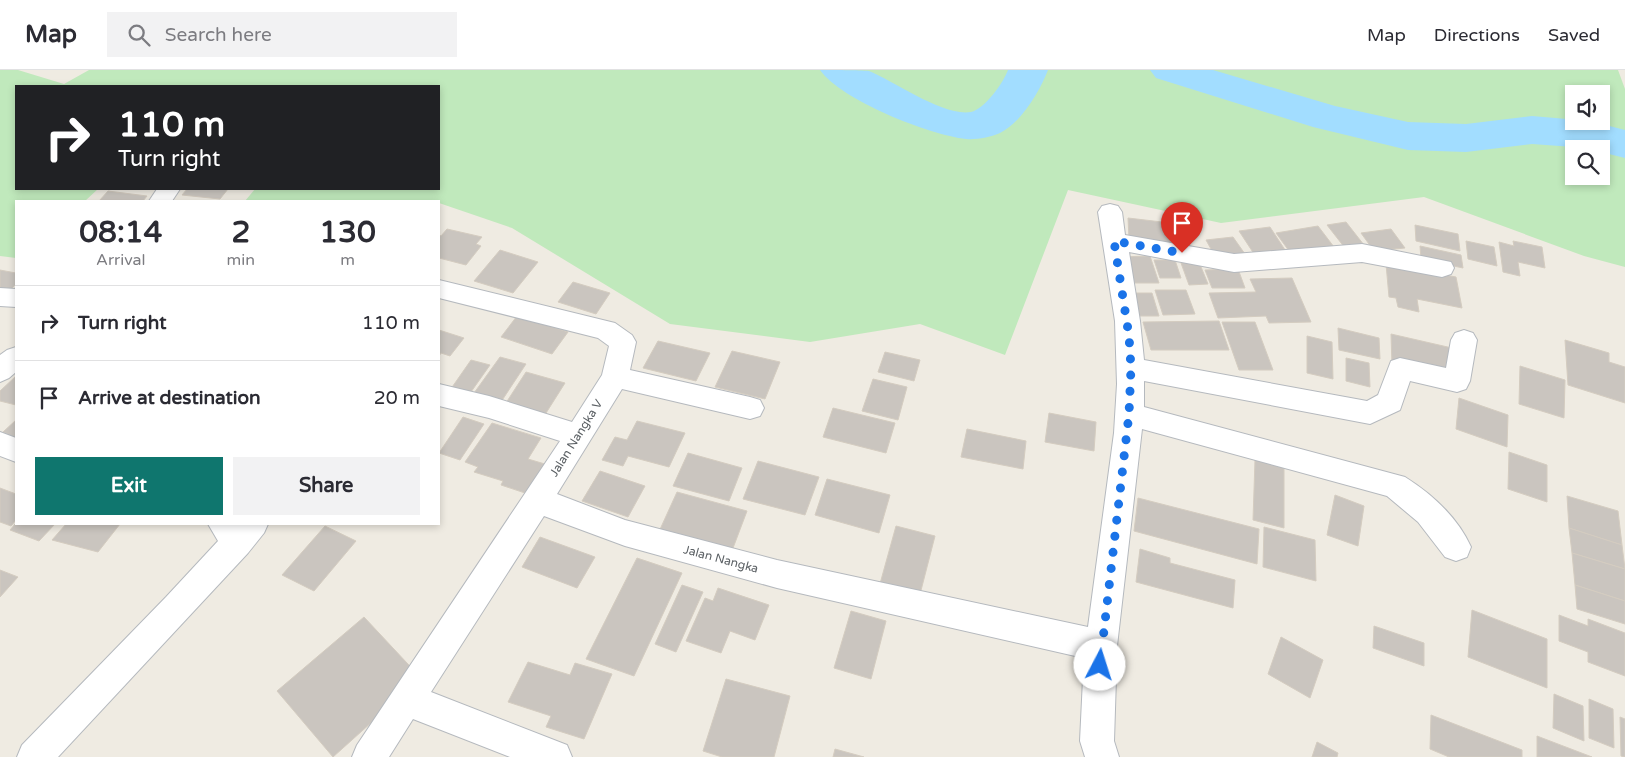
<!DOCTYPE html>
<style>
body{margin:0;font-family:"Varela Round",sans-serif;background:#f2f2f3;color:#2b2b33;height:100vh;display:flex;flex-direction:column;font-size:19px;white-space:nowrap}
*{box-sizing:border-box;margin:0}
p{font-size:16px;color:#7c7c81}
.icon{flex:none;width:28px;height:28px;fill:none;stroke:currentColor;stroke-width:2;stroke-linecap:round;stroke-linejoin:round}
.map{position:relative;flex:1;overflow:hidden}
.sheet{position:absolute;left:15px;top:130px;width:425px;height:325px;display:flex;flex-direction:column;background:#fff;border-radius:0px;box-shadow:0 2px 8px #0003}
.sheet>*{flex:none}
.top-card{position:absolute;left:15px;top:15px;width:425px;height:105px;border-radius:0px;box-shadow:0 2px 8px #0003;background:#202124;color:#fff;overflow:hidden}
.controls{position:absolute;left:1565px;top:15px;display:grid;gap:10px}
.controls a{display:grid;place-items:center;width:45px;height:45px;border-radius:0px;background:#fff;box-shadow:0 2px 8px #0003;font-size:25px}
.pin{position:absolute;display:grid;place-items:center;width:42px;height:42px;color:#fff;margin:-51px -21px;border-radius:50% 50% 50% 0;rotate:-45deg;box-shadow:0 0 5px #0007}
.pin .icon{rotate:45deg}
.me{position:absolute;width:55px;margin:-28px;rotate:5deg;stroke-linejoin:round;filter:drop-shadow(0 0 4px #0008)}
.turn{display:flex;align-items:center;gap:18px;height:105px;padding:0 20px;font-size:22px}
.turn .icon{width:65px;height:65px;stroke-width:2.5}
.turn b{display:block;font-size:35px;line-height:42px}
.eta{display:flex;justify-content:space-evenly;align-items:center;height:85px;text-align:center}
.eta b{font-size:30px;font-weight:800;line-height:35px}
.primary-button{display:flex;gap:10px;margin-top:auto;padding:10px 20px}
.primary-button a{flex:1;height:58px;border-radius:0px;background:#0f766e;color:#fff;font-size:20px;font-weight:800;line-height:58px;text-align:center}
.primary-button a+a{background:#f2f2f3;color:#2b2b33}
ul{padding:0;list-style:none}
li{display:flex;align-items:center;gap:15px;height:75px;padding:0 20px;border-top:1px solid #e1e1e2}
li div{flex:1}
li b{display:block;font-size:19px}
li em{font-style:normal}
header{display:flex;align-items:center;gap:30px;box-sizing:border-box;height:70px;padding:0 25px;background:#fff;border-bottom:1px solid #e1e1e2}
header strong{font-size:24px}
nav{display:flex;gap:28px;margin-inline-start:auto;font-size:18px}
.search{width:350px;height:45px;background:#f2f2f3;display:flex;align-items:center;gap:12px;box-sizing:border-box;padding:0 18px;border-radius:0px;color:#7c7c81;font-size:19px}
.map>svg:first-child{display:block}
</style>
<header>
<strong>Map</strong>
<div class="search"><svg class="icon" aria-label="search" viewBox="0 0 24 24"><circle cx="10" cy="10" r="6"/><path d="M15 15l6 6"/></svg>Search here</div>
<nav><a>Map</a><a>Directions</a><a>Saved</a></nav>
</header>
<div class="map">
<svg width="1625" height="687" viewBox="0 0 1625 687">
<rect width="100%" height="100%" fill="#efebe2"/>
<path fill="#c0e9bc" fill-rule="evenodd" d="M0,0H18L64,14L89,0H1618L1625,19V197L1584,186L1424,127L1221,153L1068,120L1005,285L920,254L810,272L670,254L512,158L439,133V131H245L255,119H439V16H16V119H98L85,131H16V188L0,186ZM1574,24H1601V51H1574ZM1574,79H1601V106H1574Z"/>
<g fill="none" stroke-linecap="round" stroke-linejoin="round">
<g fill="#a2ddff" fill-rule="evenodd">
<path d="M820,0C832,0 859,0 869,1C894,11 944,47 971,42C985,39 1003,13 1008,0H1048C1040,21 1021,53 1000,63C991,67 976,70 966,69C929,65 841,30 820,0Z"/>
<polygon points="1150,0 1213,0 1335,36 1408,52 1466,54 1532,46 1590,51 1625,60 1625,88 1601,82 1601,79 1532,74 1466,82 1408,80 1313,57 1156,8"/>
</g>
</g>
<g fill="#cac5bf" stroke="#d4ccc0">
<polygon points="187,119 228,119 220,129 182,125"/>
<polygon points="108,121 147,126 143,131 99,131"/>
<polygon points="1128,148 1179,154 1181,176 1129,169"/>
<polygon points="1346,152 1364,175 1345,178 1327,155"/>
<polygon points="1415,155 1458,164 1460,181 1416,171"/>
<polygon points="1318,156 1334,177 1292,185 1276,163"/>
<polygon points="1270,157 1289,186 1258,190 1239,161"/>
<polygon points="447,159 482,167 476,174 481,176 466,195 439,188 439,165 441,166"/>
<polygon points="1391,159 1405,178 1374,181 1361,163"/>
<polygon points="1233,167 1245,184 1216,188 1206,170"/>
<polygon points="1466,171 1494,177 1497,196 1468,189"/>
<polygon points="1513,171 1542,177 1545,198 1518,192 1520,206 1503,202 1499,172 1514,176"/>
<polygon points="1420,176 1461,185 1463,198 1421,189"/>
<polygon points="500,180 538,192 513,223 474,211"/>
<polygon points="1150,186 1159,213 1127,213 1119,187"/>
<polygon points="1154,190 1175,190 1181,208 1160,208"/>
<polygon points="1199,192 1208,214 1189,215 1181,193"/>
<polygon points="1386,194 1456,207 1462,238 1417,229 1419,242 1398,237 1396,228 1389,227"/>
<polygon points="1238,199 1245,218 1212,218 1205,200"/>
<polygon points="0,200 16,203 16,214 5,225 0,224"/>
<polygon points="1292,208 1311,252 1269,253 1266,246 1218,248 1209,223 1256,222 1250,209"/>
<polygon points="573,212 610,223 596,244 558,232"/>
<polygon points="1155,220 1186,220 1195,244 1163,245"/>
<polygon points="1129,223 1152,223 1159,246 1136,246"/>
<polygon points="517,246 568,262 552,284 501,267"/>
<polygon points="1219,251 1229,280 1151,280 1143,252"/>
<polygon points="1222,252 1255,252 1273,300 1239,300"/>
<polygon points="1338,258 1379,268 1380,289 1339,280"/>
<polygon points="439,260 464,268 450,286 441,283 439,286"/>
<polygon points="1391,264 1452,278 1455,310 1392,296"/>
<polygon points="1307,266 1332,272 1333,309 1307,303"/>
<polygon points="1565,270 1609,283 1609,292 1625,297 1625,333 1568,315"/>
<polygon points="658,271 710,283 696,311 643,298"/>
<polygon points="732,281 780,292 765,329 715,317"/>
<polygon points="885,282 920,290 914,311 878,302"/>
<polygon points="500,287 526,294 497,338 469,330"/>
<polygon points="1346,288 1369,293 1370,317 1346,311"/>
<polygon points="471,290 490,295 466,329 448,323"/>
<polygon points="1520,296 1565,310 1564,348 1519,334"/>
<polygon points="526,302 565,313 541,351 502,339"/>
<polygon points="16,306 16,335 0,331 0,321"/>
<polygon points="873,309 907,317 898,350 862,341"/>
<polygon points="1459,328 1508,345 1507,377 1456,359"/>
<polygon points="833,338 895,353 886,383 823,367"/>
<polygon points="1049,343 1096,352 1094,381 1045,372"/>
<polygon points="463,347 484,354 460,390 439,383"/>
<polygon points="16,350 16,368 3,362"/>
<polygon points="637,351 685,363 669,397 628,386 623,396 602,390 615,367 627,370"/>
<polygon points="492,353 541,368 528,389 555,397 537,427 501,415 503,411 474,402 478,397 465,392"/>
<polygon points="967,359 1026,371 1023,399 961,387"/>
<polygon points="1509,382 1547,395 1547,432 1508,419"/>
<polygon points="688,383 742,398 729,431 673,416"/>
<polygon points="1255,390 1284,397 1284,458 1253,450"/>
<polygon points="758,391 819,407 805,445 743,429"/>
<polygon points="600,401 645,416 628,447 582,431"/>
<polygon points="827,409 890,425 879,463 815,445"/>
<polygon points="0,418 16,424 16,450 11,456 0,452"/>
<polygon points="677,422 747,441 730,486 657,466"/>
<polygon points="1335,425 1364,436 1358,476 1327,465"/>
<polygon points="1567,426 1618,441 1622,475 1569,458"/>
<polygon points="1138,428 1259,459 1257,494 1134,461"/>
<polygon points="16,453 16,454 55,454 39,471 10,460"/>
<polygon points="66,454 120,454 98,482 52,470"/>
<polygon points="325,456 356,471 314,521 282,505"/>
<polygon points="896,456 935,466 918,532 878,521"/>
<polygon points="1264,457 1315,470 1316,511 1263,497"/>
<polygon points="1569,458 1622,475 1625,499 1572,483"/>
<polygon points="540,467 595,487 577,518 522,497"/>
<polygon points="1140,479 1170,488 1170,493 1235,510 1233,538 1136,512"/>
<polygon points="1572,483 1625,499 1625,531 1575,515"/>
<polygon points="637,488 682,503 634,606 586,589"/>
<polygon points="0,500 18,507 0,527"/>
<polygon points="682,515 703,522 676,582 655,574"/>
<polygon points="1575,515 1625,531 1625,554 1577,539"/>
<polygon points="718,518 769,535 755,570 730,561 721,583 686,571 705,528 713,531"/>
<polygon points="1472,540 1547,569 1547,618 1468,587"/>
<polygon points="851,541 886,551 871,609 834,598"/>
<polygon points="1559,545 1588,556 1588,549 1625,563 1625,606 1588,592 1588,582 1559,571"/>
<polygon points="364,547 421,608 333,687 277,621"/>
<polygon points="1374,556 1424,573 1424,596 1373,578"/>
<polygon points="1281,567 1323,590 1310,628 1268,604"/>
<polygon points="528,592 570,605 575,593 612,604 584,669 546,657 551,646 508,632"/>
<polygon points="726,609 790,626 774,687 722,687 703,681"/>
<polygon points="1554,624 1583,636 1584,671 1553,658"/>
<polygon points="1589,629 1613,639 1614,678 1589,668"/>
<polygon points="1431,645 1522,680 1522,687 1449,687 1430,679"/>
<polygon points="1620,647 1625,649 1625,687 1621,686"/>
<polygon points="1537,666 1592,687 1537,687"/>
<polygon points="1317,672 1338,683 1337,687 1312,687"/>
<polygon points="835,679 864,687 833,687"/>
</g>
<g fill="none" stroke-linecap="round" stroke-linejoin="round">
<defs>
<g id="street">
<polygon points="157,119 180,119 172,131 149,131"/>
<path d="M1110,134L1118,136L1122,142L1125,165L1234,184L1362,174L1451,192L1454,198L1451,204L1442,207L1362,192L1234,202L1129,182L1140,251L1144,290L1367,331L1378,325L1391,291L1400,288L1446,298L1451,270L1455,263L1464,260L1473,263L1477,270L1470,311L1466,319L1457,322L1410,311L1400,340L1370,354L1144,311V337L1405,407C1432,424 1458,448 1471,477L1467,487L1456,491L1445,487L1418,452L1387,426L1142,359L1117,576L1114,671L1119,687H1085L1080,671L1084,588L777,518L625,476L544,446L431,622L567,675L572,687H510L413,649L389,687H352L357,675L560,371L489,348L439,336V314L489,326L572,352L602,305L609,276L598,268L439,228V210L615,253L632,265L636,272L630,300L750,327L760,330L764,338L760,346L750,349L622,319L557,424L625,450L777,490L1088,557L1114,363L1117,314L1115,251L1098,142L1102,136Z"/>
<polygon points="0,218 16,219 16,237 0,236"/>
<polygon points="16,277 16,302 9,308 0,312 0,285 7,280"/>
<polygon points="0,362 16,368 16,392 0,386"/>
<polygon points="208,454 268,454 264,463 248,483 58,687 17,687 22,675 166,527 218,471"/>
</g>
</defs>
<use href="#street" stroke="#b5b9be" stroke-width="2"/>
<use href="#street" fill="#fff" fill-rule="evenodd"/>
</g>
<g fill="none" stroke-linecap="round" stroke-linejoin="round">
<polyline stroke="#1a73e8" stroke-width="9" stroke-dasharray="0 16.2" points="1100,595 1129,344 1131,298 1129,266 1114,171 1182,183"/>
</g>
<g text-anchor="middle" stroke-width="4" stroke-linejoin="round" paint-order="stroke">
<g font-size="12" fill="#5b6064" stroke="#fff">
<text transform="translate(576 368) rotate(-58)" y="4">Jalan Nangka V</text>
<text transform="translate(721 489) rotate(15)" y="4">Jalan Nangka</text>
</g>
</g>
</svg>
<div class="controls">
<a><svg class="icon" aria-label="sound" viewBox="0 0 24 24"><path d="M4 9h4l5-4v14l-5-4H4zM17 9q2 3 0 6"/></svg></a>
<a><svg class="icon" aria-label="search" viewBox="0 0 24 24"><circle cx="10" cy="10" r="6"/><path d="M15 15l6 6"/></svg></a>
</div>
<div class="pin" style="left:1182px;top:183px;background:#d93025"><svg class="icon" aria-label="arrive" viewBox="0 0 24 24"><path d="M6 21V4h12l-3 4 3 4H6"/></svg></div>
<svg class="me" style="left:1100px;top:595px" viewBox="-20 -20 40 40"><circle r="19" fill="#fff"/><path d="M0-13L10 11 0 6-10 11z" fill="#1a73e8"/></svg>
<div class="top-card">
<div class="turn"><svg class="icon" aria-label="right" viewBox="0 0 24 24"><path d="M7 20v-9h11M14 6l5 5-5 5"/></svg><div><b>110 m</b>Turn right</div></div>
</div>
<section class="sheet">
<div class="eta">
<div><b>08:14</b><p>Arrival</p></div>
<div><b>2</b><p>min</p></div>
<div><b>130</b><p>m</p></div>
</div>
<ul>
<li><svg class="icon" aria-label="right" viewBox="0 0 24 24"><path d="M7 20v-9h11M14 6l5 5-5 5"/></svg><div><b>Turn right</b></div><em>110 m</em></li>
<li><svg class="icon" aria-label="arrive" viewBox="0 0 24 24"><path d="M6 21V4h12l-3 4 3 4H6"/></svg><div><b>Arrive at destination</b></div><em>20 m</em></li>
</ul>
<div class="primary-button"><a>Exit</a><a>Share</a></div>
</section>
</div>
